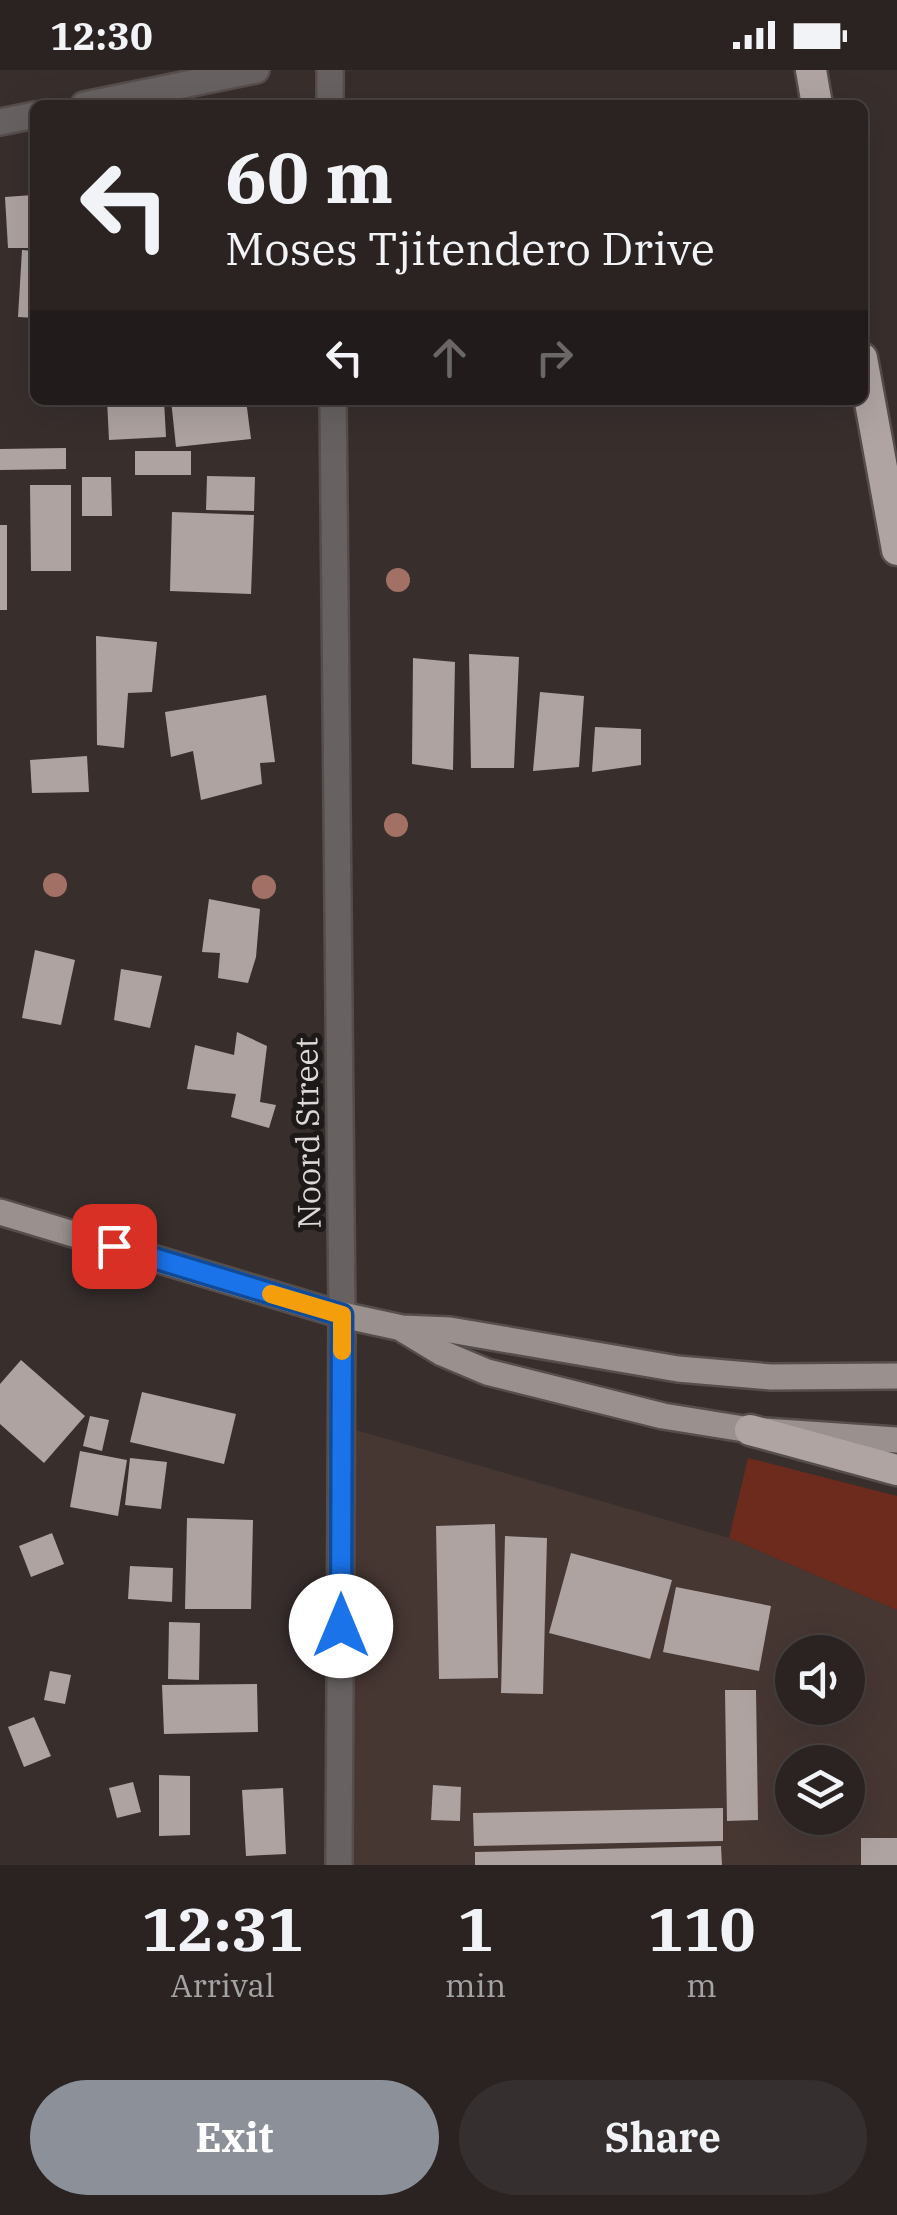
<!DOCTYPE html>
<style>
body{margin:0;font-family:"IBM Plex Serif",serif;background:#362f2f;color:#f1f3f6;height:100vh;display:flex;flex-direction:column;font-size:38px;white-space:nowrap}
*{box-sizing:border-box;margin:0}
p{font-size:32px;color:#a5a4a5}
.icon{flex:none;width:55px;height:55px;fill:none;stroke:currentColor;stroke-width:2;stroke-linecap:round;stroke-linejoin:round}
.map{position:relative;height:1795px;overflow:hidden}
.details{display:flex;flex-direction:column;background:#2a2322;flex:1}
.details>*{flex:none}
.hud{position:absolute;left:30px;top:30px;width:838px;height:305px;border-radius:15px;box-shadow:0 10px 40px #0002,0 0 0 2px #464040;background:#2a2322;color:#f1f3f6;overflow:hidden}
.tools{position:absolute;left:775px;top:1565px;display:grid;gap:20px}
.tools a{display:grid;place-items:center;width:90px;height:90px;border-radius:50%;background:#2a2322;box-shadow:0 10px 40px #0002,0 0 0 2px #464040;font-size:50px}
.pin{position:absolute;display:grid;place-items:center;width:85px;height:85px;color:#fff;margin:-42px;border-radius:20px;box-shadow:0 5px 15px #0006}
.me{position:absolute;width:110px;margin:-55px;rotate:0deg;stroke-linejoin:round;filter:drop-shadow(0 0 8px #0008)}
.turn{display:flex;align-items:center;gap:35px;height:210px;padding:0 30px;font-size:45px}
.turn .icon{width:130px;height:130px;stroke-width:2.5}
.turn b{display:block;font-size:70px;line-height:85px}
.lanes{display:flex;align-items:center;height:95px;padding:0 30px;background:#0003;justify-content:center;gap:50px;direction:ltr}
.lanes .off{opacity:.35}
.eta{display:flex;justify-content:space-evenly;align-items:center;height:170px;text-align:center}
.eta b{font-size:60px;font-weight:700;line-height:70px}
.primary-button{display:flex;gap:20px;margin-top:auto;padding:20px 30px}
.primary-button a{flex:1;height:115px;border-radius:60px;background:#8c9099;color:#fff;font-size:40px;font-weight:700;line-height:115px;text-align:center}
.primary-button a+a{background:#362f2f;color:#f1f3f6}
.status{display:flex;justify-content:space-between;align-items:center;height:70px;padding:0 50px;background:#2a2322;direction:ltr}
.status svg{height:28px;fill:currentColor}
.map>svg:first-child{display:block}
</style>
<div class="status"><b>12:30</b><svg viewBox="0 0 49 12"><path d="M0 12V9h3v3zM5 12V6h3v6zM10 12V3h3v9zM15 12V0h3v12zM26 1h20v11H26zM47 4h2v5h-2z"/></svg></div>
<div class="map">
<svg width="897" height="1795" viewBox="0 0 897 1795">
<rect width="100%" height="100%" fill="#382f2d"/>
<path fill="#463733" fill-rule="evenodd" d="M342,1356L729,1468L897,1540V1795H339ZM792,1582H848V1638H792ZM792,1692H848V1748H792Z"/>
<polygon fill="#6c2b1c" points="748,1388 897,1426 897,1540 729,1468"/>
<g fill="#aea3a1">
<polygon points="33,125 35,178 8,178 5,127"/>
<polygon points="22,180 35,181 35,248 18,247"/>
<polygon points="107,330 164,330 166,367 109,370"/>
<polygon points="171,330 246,330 251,369 176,377"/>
<polygon points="66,378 66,399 0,400 0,379"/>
<rect x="135" y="381" width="56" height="24"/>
<polygon points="207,406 255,407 254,441 206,440"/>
<polygon points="82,407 111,407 112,446 82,446"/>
<polygon points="30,415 71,415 71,501 31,501"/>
<polygon points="172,442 254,445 251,524 170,521"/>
<rect x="0" y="455" width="7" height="85"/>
<polygon points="96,566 157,572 152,622 128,623 124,678 97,675"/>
<polygon points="469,584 519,587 514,698 471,698"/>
<polygon points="413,588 455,592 453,700 412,694"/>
<polygon points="540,622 584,626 579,697 533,701"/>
<polygon points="266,625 275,692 260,693 262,714 201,730 193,681 171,687 165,642"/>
<polygon points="595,657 641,659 641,695 592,702"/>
<polygon points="87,686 89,722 32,723 30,690"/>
<polygon points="209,829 260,839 256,887 248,913 218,908 220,883 202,882"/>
<polygon points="35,880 75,890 61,955 22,948"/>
<polygon points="121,899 162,906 150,958 114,950"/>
<polygon points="237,962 267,976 260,1032 276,1035 269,1058 231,1047 236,1024 187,1019 195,975 234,985"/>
<polygon points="21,1290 85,1346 44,1393 0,1354 0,1314"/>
<polygon points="142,1322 236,1344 224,1394 130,1372"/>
<polygon points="90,1346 109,1350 102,1381 83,1376"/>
<polygon points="80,1381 127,1390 118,1446 70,1437"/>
<polygon points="130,1388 167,1392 161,1439 125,1435"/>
<polygon points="187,1448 253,1450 251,1539 185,1539"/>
<polygon points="495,1454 498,1608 439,1609 436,1456"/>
<polygon points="52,1463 64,1494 31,1507 19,1476"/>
<polygon points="505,1466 547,1468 543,1624 501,1623"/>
<polygon points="571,1483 672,1510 650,1589 549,1563"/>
<polygon points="130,1496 173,1498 172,1532 128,1529"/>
<polygon points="676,1517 771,1536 759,1601 663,1582"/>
<polygon points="169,1552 200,1553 199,1610 168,1609"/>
<polygon points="50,1601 71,1605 65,1634 44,1630"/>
<polygon points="257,1614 258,1662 164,1664 162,1615"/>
<polygon points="725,1620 756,1620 758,1750 727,1751"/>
<polygon points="34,1647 51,1686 24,1697 8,1657"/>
<polygon points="159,1705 190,1706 190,1765 159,1766"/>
<polygon points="133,1712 141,1742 117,1748 109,1718"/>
<polygon points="433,1715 461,1717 460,1751 431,1750"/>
<polygon points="283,1718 286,1784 246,1786 242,1720"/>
<polygon points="723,1738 723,1771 474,1776 473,1743"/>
<rect x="861" y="1768" width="36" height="27"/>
<polygon points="721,1776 722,1795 475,1795 475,1782"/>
</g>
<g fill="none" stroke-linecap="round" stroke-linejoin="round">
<defs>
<g id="minor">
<polyline points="330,0 330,35"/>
<polyline points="84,35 256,0"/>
<polyline points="0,52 35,45"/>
<polyline points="333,330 342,1245 339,1795"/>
</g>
<g id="major">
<polyline points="0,1142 342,1245 402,1258 450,1260 678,1299 771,1307 897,1306"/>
<polyline points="404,1260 442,1283 487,1302 663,1346 750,1360 897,1370"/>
</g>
<g id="highway">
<polyline points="811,0 817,35"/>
<polyline points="862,288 897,480"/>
<polyline points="750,1360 897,1400"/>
</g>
</defs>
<use href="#minor" stroke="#564e4c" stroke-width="30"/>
<use href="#major" stroke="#564e4c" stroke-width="30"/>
<use href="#highway" stroke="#564e4c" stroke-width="35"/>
<use href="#minor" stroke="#676261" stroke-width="25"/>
<use href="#major" stroke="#9a918f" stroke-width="25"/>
<use href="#highway" stroke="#afa4a1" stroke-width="30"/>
</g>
<g fill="#a27064">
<circle cx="398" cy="510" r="12"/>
<circle cx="396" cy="755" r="12"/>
<circle cx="55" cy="815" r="12"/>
<circle cx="264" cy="817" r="12"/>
</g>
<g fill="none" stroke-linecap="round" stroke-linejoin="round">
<defs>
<polyline id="route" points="114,1176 342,1245 341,1556"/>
</defs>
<use href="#route" stroke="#114b97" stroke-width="25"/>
<use href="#route" stroke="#1a73e8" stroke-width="18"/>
<polyline stroke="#f59e0b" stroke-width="18" points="271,1224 342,1245 342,1281"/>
</g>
<g text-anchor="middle" stroke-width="10" stroke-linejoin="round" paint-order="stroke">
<g font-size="32" fill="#ded9d7" stroke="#1c1918">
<text transform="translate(308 1063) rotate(-91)" y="11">Noord Street</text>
</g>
</g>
</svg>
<div class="tools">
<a><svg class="icon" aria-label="sound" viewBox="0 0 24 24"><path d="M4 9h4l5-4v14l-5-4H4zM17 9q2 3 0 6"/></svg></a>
<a><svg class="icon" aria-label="layers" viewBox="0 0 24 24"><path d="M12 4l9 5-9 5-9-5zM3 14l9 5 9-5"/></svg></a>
</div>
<div class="pin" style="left:114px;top:1176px;background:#d93025"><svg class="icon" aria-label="arrive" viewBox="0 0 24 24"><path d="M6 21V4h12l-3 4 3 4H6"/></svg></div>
<svg class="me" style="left:341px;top:1556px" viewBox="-20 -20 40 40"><circle r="19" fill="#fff"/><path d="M0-13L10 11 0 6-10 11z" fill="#1a73e8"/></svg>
<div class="hud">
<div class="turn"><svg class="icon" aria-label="left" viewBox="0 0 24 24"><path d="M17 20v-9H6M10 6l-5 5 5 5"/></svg><div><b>60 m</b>Moses Tjitendero Drive</div></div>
<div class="lanes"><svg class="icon" aria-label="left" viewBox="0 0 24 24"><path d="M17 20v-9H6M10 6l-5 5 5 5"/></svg><svg class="icon off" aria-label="ahead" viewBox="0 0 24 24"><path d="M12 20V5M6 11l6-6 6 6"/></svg><svg class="icon off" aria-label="right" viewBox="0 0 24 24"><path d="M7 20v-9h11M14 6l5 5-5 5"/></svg></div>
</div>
</div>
<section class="details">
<div class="eta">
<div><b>12:31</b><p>Arrival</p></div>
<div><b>1</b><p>min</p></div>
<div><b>110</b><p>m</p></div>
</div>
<div class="primary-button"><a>Exit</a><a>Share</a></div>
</section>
